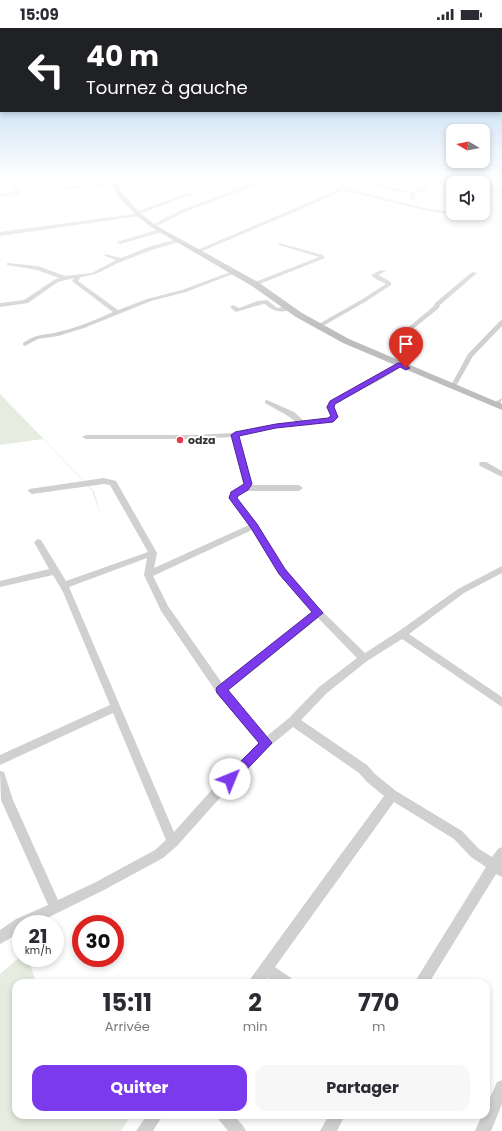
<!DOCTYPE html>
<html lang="fr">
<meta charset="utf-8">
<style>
body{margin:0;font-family:Poppins,sans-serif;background:#f7f7f7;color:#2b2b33;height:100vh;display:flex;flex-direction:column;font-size:15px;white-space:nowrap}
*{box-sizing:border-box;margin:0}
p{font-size:13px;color:#7c7c81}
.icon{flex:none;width:22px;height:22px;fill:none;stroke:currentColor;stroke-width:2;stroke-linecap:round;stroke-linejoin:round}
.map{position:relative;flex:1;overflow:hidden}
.sheet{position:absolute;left:12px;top:951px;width:478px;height:140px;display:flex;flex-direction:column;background:#fff;border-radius:12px;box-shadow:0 2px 6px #0003}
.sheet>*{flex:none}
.banner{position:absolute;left:0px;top:0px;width:502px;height:84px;box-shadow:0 2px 6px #0003;background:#202124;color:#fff;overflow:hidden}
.needle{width:26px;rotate:280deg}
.controls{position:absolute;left:446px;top:96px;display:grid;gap:8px}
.controls a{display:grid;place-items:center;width:44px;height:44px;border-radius:8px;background:#fff;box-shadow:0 2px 6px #0003;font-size:20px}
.speed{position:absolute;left:12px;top:887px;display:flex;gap:8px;font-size:20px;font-weight:700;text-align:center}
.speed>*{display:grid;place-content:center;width:52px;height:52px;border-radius:50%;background:#fff;box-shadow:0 2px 6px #0003;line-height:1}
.speed small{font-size:10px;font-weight:400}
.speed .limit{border:6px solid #d22;background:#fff;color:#111}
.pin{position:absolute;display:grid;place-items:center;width:34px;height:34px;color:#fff;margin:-41px -17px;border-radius:50% 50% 50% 0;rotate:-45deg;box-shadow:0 0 4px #0007}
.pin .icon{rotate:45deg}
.me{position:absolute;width:44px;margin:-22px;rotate:45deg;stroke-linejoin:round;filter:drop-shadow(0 0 3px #0008)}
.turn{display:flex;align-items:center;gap:14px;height:84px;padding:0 20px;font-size:18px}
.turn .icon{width:52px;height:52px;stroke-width:2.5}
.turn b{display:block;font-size:28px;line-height:34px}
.eta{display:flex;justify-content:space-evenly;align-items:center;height:68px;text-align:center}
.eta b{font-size:24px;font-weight:700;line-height:28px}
.cta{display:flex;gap:8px;margin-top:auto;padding:8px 20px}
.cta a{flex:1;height:46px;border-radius:12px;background:#7c3aed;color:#fff;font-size:16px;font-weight:700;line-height:46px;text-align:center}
.cta a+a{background:#f7f7f7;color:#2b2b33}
.status{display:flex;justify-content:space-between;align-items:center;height:28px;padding:0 20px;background:#fff;direction:ltr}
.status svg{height:11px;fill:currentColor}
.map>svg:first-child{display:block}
</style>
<div class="status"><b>15:09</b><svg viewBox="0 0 49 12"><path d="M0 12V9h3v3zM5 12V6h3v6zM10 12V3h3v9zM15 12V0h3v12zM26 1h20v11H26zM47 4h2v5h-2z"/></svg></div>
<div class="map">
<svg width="502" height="1103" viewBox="0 0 502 1103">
<rect width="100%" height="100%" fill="#fff"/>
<g fill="#e6ecdf">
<polygon points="0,366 94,463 101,489 92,462 43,411 0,417"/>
<polygon points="21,928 21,930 28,930 36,955 16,955 16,1087 131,1087 121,1103 0,1103 0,946"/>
</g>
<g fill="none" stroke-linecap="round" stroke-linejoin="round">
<g fill="#d0d0d0" fill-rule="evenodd">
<polygon points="25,151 38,151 15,155 20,163 19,166 0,169 0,167 16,163 11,156 0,157 0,155"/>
<polygon points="260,151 266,151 246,161 185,184 155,199 150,198 181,182 232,163"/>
<polygon points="429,151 436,151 453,157 453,160 433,153 421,164 414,166 415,171 413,172 411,171 410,166 362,154 354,154 344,160 424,180 476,188 479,190 478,191 424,182 341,162 332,168 200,224 195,223 328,166 351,152 362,152 412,164 417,162"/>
<polygon points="115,155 113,157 64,161 62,160 64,159"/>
<polygon points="483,161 502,163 502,165 483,163"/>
<polygon points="188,165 192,166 140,186 141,187 139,188 0,208 0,204 135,186 135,184"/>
<polygon points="160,201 162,202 162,204 120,216 117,214"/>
<path d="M178,211L180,212V214C158,219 138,227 118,235C103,242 97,247 81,249L78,253L118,282L147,271L182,262L233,243L238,244L186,264L151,273L84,300L58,308L38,311L25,318L23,317V315C38,305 42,308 58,304C77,300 95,292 113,284L73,254L72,253L74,250L58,254L28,275L0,279V275L24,272L54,252L59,250L37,242L7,237V235L38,238L65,248L92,245L116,232L105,228V226L121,230L151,218Z"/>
<polygon points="279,215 323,227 325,230 257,257 253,257 253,255 319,229 279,217"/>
<polygon points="381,242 386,243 378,247 391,254 391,257 365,274 321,299 317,299 317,297 361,272 386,256 376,251 371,247"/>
<path d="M472,244L477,245L440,277L439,280L408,305L407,307C410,317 410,327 403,337C399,343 346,370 335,376L334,379L338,389L333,394L276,400L239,408L252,456L251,457H299L303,460L299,463H246L238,467L237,470L257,496L285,542L321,582L365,625L399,603L458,561L502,538V545L464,565L409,606L502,669V679L402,611L367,633L327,665L301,692L367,737L375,746L396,763L462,803L479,821L492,829L498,821L502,819V849L496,846L429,955H414L486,839L471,829L454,811L394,774L275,939L291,950L293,955H274L268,950L264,955H249L251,950L336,833L384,768L367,754L359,745L293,699L270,718L225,764L177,818L163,830L104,862L35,896H21V904L0,916V902L16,891L48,877L1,772L0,743L4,744L13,772L58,872L96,854L155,822L166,812L113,685L0,737V727L110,677L63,564L53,547L0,559V553L49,541L34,514L38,511L41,512L66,553L148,524L110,457L104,456L32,466L28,463L29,461L104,450L116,453L157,525L154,540L249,497L229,470L231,464L244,456L232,409L193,411H86L82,409L86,407H193L235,405L276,396L296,394L288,388L265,375V373L267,372L294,384L304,393L328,390L330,388L326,379L331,374L397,336L404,317L401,307L404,303L434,278L435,275ZM252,502L279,546L312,585L222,655L168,578L153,548ZM147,530L144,547L161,583L217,665L259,715L217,756L174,804L69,559ZM318,590L357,630L319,659L289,690L267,708L228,663Z"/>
<path d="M267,272L277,280L290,278L293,280C284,286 273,284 265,276H263L236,284L230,279L233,277L239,280L257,273Z"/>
<polygon points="502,292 502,298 473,328 455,360 451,360 450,359 468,326 500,293"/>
<polygon points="502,370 500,378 496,378 493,375"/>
<polygon points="480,434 486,434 502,443 502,449 480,438 479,436"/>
<polygon points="502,1052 502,1076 491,1103 475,1103 482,1087 486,1087 486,1079 497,1054"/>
<polygon points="147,1087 163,1087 153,1103 136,1103"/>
<polygon points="217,1087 234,1087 243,1098 246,1103 228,1103 219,1092"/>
<polygon points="329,1087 345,1087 337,1103 320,1103"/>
</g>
<polygon fill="#bdbdbd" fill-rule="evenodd" points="108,151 114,151 123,166 139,184 155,197 258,254 302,285 349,311 502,376 502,382 343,315 296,289 252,258 151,199 135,186 118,168"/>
</g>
<linearGradient id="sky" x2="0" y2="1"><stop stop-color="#9ec6ea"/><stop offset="0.49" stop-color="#fff"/><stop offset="1" stop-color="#fff" stop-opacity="0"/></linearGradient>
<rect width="502" height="306" fill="url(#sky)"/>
<polygon fill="#7c3aed" stroke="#51269a" points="398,335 402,335 410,340 406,342 400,339 335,376 334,379 338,389 333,394 276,400 239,408 252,456 248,462 238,468 237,470 257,496 285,541 323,585 228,662 272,715 234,755 230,757 226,755 224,751 226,748 259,715 217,665 216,662 217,659 312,584 279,546 251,500 229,470 231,464 244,456 231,407 235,404 276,396 328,390 331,388 327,379 330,373"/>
<circle fill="#e63946" stroke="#fff" stroke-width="1.5" cx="180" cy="412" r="4"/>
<g text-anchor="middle" stroke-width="4" stroke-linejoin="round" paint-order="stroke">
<g font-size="11" font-weight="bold" fill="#333" stroke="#fff" text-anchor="start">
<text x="188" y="416">odza</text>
</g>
</g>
</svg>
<div class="controls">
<a><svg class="needle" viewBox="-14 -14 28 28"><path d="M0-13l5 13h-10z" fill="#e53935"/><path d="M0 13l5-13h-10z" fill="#7c7c81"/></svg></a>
<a><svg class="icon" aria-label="sound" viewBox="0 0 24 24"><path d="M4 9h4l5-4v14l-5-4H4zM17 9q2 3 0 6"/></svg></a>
</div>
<div class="speed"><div>21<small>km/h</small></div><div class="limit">30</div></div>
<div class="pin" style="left:406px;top:340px;background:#d93025"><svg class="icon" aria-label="arrive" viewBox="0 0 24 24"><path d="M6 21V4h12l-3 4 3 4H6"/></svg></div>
<svg class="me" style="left:230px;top:751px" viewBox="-20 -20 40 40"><circle r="19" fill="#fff"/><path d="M0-13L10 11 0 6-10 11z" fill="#7c3aed"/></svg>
<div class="banner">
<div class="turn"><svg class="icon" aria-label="left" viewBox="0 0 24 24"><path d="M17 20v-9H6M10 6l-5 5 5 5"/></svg><div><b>40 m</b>Tournez à gauche</div></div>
</div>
<section class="sheet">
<div class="eta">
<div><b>15:11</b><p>Arrivée</p></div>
<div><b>2</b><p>min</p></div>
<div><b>770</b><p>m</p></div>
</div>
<div class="cta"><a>Quitter</a><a>Partager</a></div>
</section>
</div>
